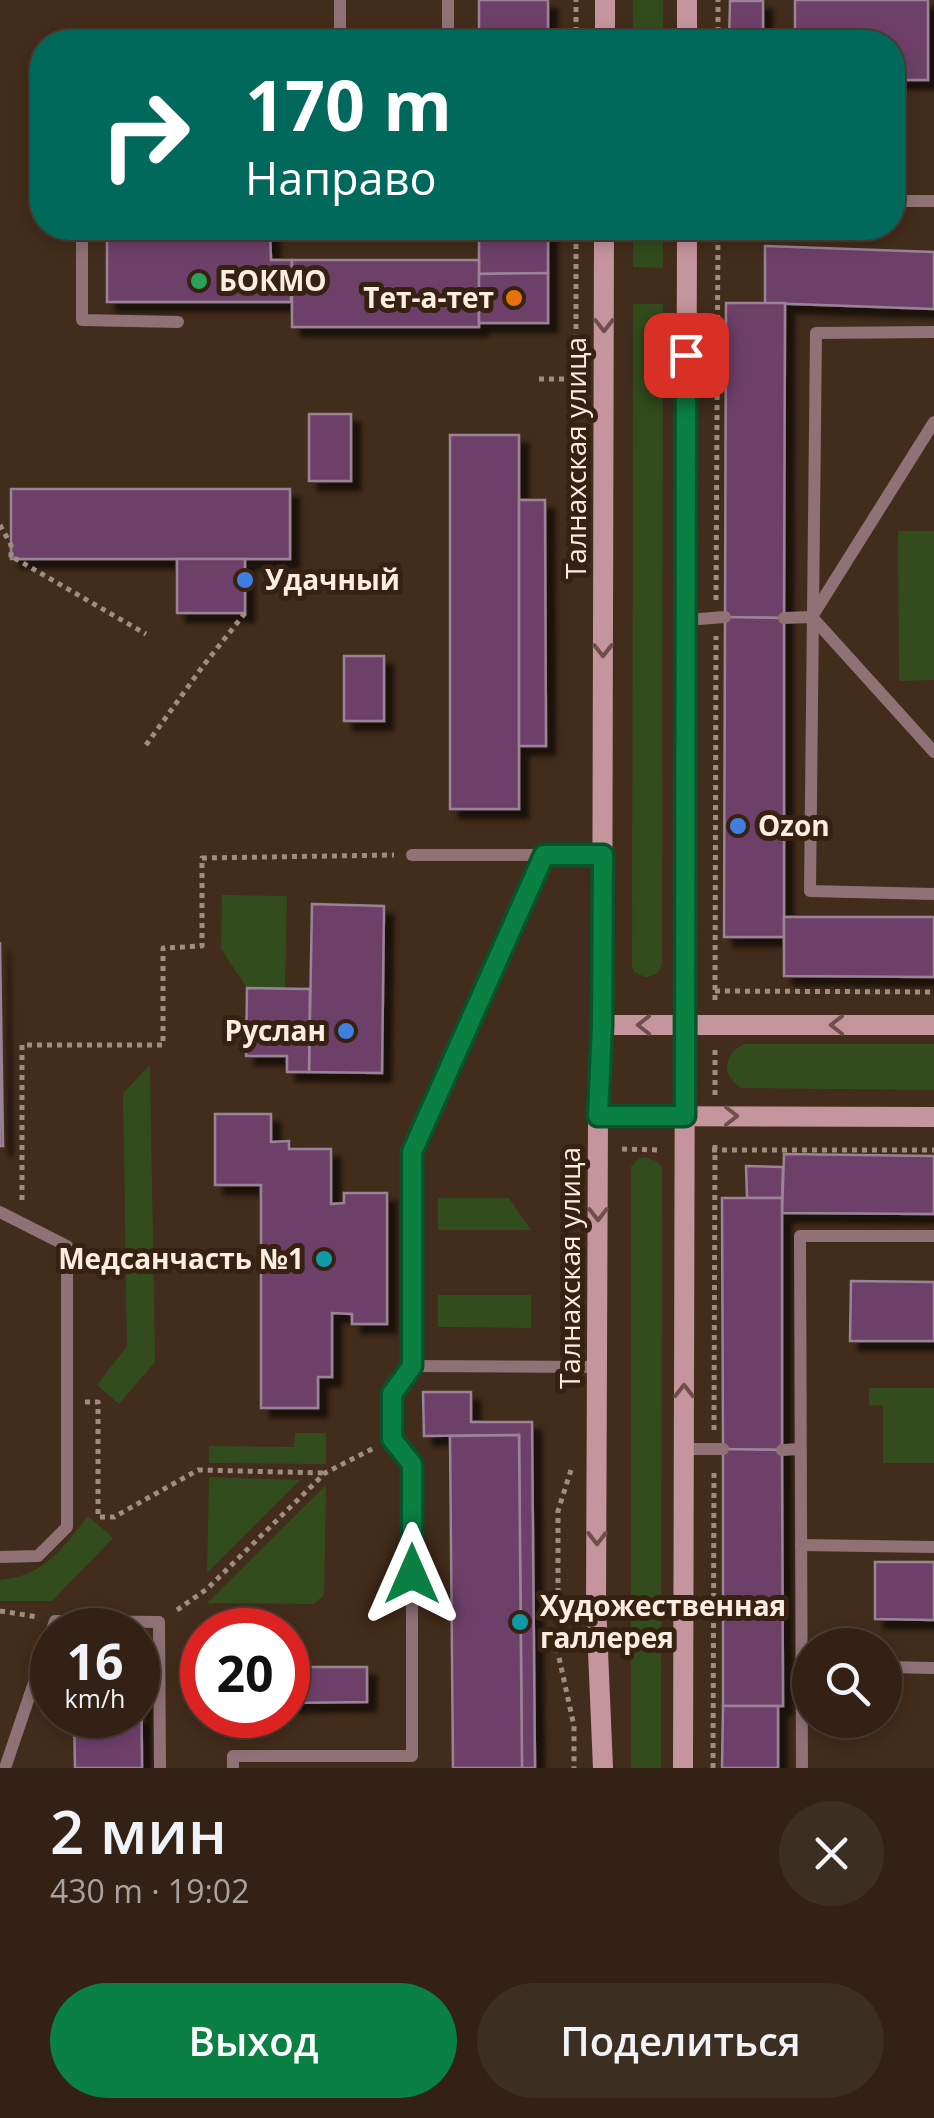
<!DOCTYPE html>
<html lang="ru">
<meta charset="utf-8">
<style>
body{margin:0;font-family:"Open Sans",sans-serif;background:#3d2e22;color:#f1f3f6;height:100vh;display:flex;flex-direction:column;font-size:38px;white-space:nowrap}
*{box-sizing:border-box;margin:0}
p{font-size:32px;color:#a8a3a0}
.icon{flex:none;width:55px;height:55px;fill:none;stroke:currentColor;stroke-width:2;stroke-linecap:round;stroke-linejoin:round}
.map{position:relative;height:1768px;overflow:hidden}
.panel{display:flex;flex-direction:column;background:#322114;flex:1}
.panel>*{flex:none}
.guide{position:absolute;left:30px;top:30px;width:875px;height:210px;border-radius:40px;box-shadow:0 5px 15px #0003,0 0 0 2px #4d3e34;background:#00695c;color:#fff;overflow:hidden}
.tools{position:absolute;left:792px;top:1628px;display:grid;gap:20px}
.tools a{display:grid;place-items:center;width:110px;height:110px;border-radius:50%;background:#322114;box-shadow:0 5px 15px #0003,0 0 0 2px #4d3e34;font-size:50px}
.speed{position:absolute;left:30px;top:1608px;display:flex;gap:20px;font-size:50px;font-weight:700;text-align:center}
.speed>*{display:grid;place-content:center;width:130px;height:130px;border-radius:50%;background:#322114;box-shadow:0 5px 15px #0003,0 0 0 2px #4d3e34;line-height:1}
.speed small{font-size:25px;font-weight:400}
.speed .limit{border:15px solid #d22;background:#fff;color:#111}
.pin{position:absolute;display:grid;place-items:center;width:85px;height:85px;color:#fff;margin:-42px;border-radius:20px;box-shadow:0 5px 15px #0006}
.me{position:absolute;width:110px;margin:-55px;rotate:0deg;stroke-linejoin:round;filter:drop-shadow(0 0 8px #0008)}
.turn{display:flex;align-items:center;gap:35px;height:210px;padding:0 50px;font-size:45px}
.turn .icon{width:130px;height:130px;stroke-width:2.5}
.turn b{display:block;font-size:70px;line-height:85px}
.round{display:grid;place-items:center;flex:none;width:105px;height:105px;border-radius:52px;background:#3d2e22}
.head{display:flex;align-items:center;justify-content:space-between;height:170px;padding:0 50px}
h1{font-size:60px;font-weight:600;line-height:75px}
.button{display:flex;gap:20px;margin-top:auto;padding:20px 50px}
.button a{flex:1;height:115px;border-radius:60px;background:#0b8043;color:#fff;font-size:40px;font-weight:600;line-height:115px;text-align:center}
.button a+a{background:#3d2e22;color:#f1f3f6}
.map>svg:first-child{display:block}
</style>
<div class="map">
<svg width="934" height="1768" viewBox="0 0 934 1768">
<defs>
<filter id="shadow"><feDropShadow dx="9" dy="9" stdDeviation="2.5" flood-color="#0009"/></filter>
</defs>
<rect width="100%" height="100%" fill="#422c1b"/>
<g fill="#324c1d">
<rect x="633" y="0" width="30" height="42"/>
<polygon points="633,228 663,228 663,268 633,267"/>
<path d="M633,304H663L662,962C661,972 655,976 645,977L634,972L632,966Z"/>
<polygon points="898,531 934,531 934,680 899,681"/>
<polygon points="222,895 287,896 285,988 247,988 221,949"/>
<path d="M744,1044H934V1090L741,1088C721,1076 723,1054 744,1044Z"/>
<polygon points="150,1065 155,1362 119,1404 97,1385 127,1346 123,1093"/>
<polygon points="646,1157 658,1162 662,1167 661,1768 631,1768 631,1167 640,1158"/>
<polygon points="438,1198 509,1198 531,1230 438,1230"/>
<polygon points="438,1295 531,1295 531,1328 438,1327"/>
<polygon points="869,1388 934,1388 934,1463 883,1463 883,1406 869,1405"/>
<polygon points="295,1433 326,1433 326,1464 209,1463 209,1446 294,1447"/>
<polygon points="209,1477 300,1480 207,1573"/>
<polygon points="326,1485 324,1595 314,1604 207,1603"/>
<path d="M88,1516L113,1538L52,1601H0V1580C44,1576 62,1549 88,1516Z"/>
</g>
<g fill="#6d416a" stroke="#9a8297" stroke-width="2.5" filter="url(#shadow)">
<rect x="479" y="0" width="69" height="42"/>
<polygon points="795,0 928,0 928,80 892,80 892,42 795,42"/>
<polygon points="730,1 763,1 763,42 729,42"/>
<polygon points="107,228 270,228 271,260 292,260 291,302 107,302"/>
<polygon points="479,228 548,228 548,273 479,274"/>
<polygon points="765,246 934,252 934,309 765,303"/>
<rect x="292" y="260" width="187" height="67"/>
<polygon points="548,273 548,323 479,323 479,274"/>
<polygon points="726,303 785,303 784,618 725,617"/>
<rect x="309" y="414" width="42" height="67"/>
<rect x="450" y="435" width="69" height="374"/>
<rect x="11" y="489" width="279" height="70"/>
<polygon points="519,500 545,500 546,746 519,746"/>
<rect x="177" y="559" width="68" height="54"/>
<polygon points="725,617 784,618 784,937 724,937"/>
<rect x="344" y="656" width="40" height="65"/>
<polygon points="312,904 384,906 382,1073 309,1072"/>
<polygon points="784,917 934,917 934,977 784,976"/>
<polygon points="0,942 3,1146 0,1146"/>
<polygon points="247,988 310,989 309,1072 287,1072 287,1056 246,1056"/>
<polygon points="215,1114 271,1114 271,1142 289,1141 289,1149 331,1149 331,1204 344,1203 344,1193 387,1193 387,1324 352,1324 352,1314 332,1313 332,1377 318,1377 318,1408 261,1408 261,1185 215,1185"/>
<polygon points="784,1154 934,1156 934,1214 782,1213"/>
<polygon points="746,1166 783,1167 782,1198 747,1198"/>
<polygon points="722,1198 782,1198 782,1450 723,1449"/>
<polygon points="851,1281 934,1282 934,1341 850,1341"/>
<polygon points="423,1392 471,1392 471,1422 532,1422 535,1768 522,1768 519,1435 424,1436"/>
<polygon points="519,1435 522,1768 453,1768 450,1436"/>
<polygon points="723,1449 782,1450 783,1706 723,1706"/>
<polygon points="875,1562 934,1562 934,1620 875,1619"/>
<polygon points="141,1641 142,1768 75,1768 74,1715 138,1715 138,1642"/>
<polygon points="288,1667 367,1667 367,1702 288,1703"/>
<polygon points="723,1706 778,1706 778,1768 722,1768"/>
</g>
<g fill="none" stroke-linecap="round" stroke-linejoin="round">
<g stroke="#9f8d7f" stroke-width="5" stroke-dasharray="5 5" stroke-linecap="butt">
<polyline points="576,42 576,0"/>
<polyline points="718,42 718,0"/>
<polyline points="539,379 576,379"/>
<polyline points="576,379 576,228"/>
<polyline points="0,525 11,545 11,559 16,559 146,634"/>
<polyline points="716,600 718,228"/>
<polyline points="146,745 203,666 245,613"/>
<polyline points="715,991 934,992"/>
<polyline points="715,1000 716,636"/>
<polyline points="715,1095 715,1046"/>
<polyline points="622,1149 661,1150"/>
<polyline points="712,1150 934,1150"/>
<polyline points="22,1200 22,1045 163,1045 163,948 202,946 202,858 394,855"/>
<polyline points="85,1402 98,1402 98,1517 114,1517 198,1470 325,1473"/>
<polyline points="714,1430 715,1141"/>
<polyline points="571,1470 558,1511 558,1653 574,1726 574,1768"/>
<polyline points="177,1610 207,1589 325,1473 376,1447"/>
<polyline points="0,1611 38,1617"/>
<polyline points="713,1768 714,1471"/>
</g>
<g stroke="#8f7176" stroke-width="12">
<polyline points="340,0 340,42"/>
<polyline points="448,0 448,42"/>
<polyline points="892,201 934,201"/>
<polyline points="82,228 82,320 178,322"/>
<polyline points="340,228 341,233 448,233 448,228"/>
<polyline points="934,332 816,333 810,891 934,894"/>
<polyline points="813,615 934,422"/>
<polyline points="812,617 934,752"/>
<polyline points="784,618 812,617"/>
<polyline points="686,620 725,617"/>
<polyline points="412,855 603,855"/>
<polyline points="0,1212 67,1246 67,1527 38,1556 0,1557"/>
<polyline points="412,1366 597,1367"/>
<polyline points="684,1449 723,1449"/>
<polyline points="782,1450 800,1449"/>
<polyline points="801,1545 934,1547"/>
<polyline points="885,1667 934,1668"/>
<polyline points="5,1768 55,1621 159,1622 160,1768"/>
<polyline points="233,1768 233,1756 412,1756 412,1464 392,1439 392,1394 412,1366 412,1152 544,855"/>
<polyline points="802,1768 800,1236 934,1236"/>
</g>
<g stroke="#c4959c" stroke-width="20">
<polyline points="687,0 687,42"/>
<polyline points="605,42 605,0"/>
<polyline points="602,1025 934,1025"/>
<polyline points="598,1116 934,1117"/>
<polyline points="603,1768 596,1604 598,1116 602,1025 604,228"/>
<polyline points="683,1768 687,228"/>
</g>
</g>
<defs><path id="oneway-chevron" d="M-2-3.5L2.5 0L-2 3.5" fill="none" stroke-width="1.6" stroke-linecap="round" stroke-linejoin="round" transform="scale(2.5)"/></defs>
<g stroke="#6f5049">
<use href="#oneway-chevron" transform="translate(604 325) rotate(90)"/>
<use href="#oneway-chevron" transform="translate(603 650) rotate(90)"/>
<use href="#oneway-chevron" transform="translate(644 1025) rotate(180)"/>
<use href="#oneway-chevron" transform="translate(837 1025) rotate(180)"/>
<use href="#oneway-chevron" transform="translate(731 1116)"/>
<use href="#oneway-chevron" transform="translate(598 1214) rotate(90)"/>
<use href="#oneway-chevron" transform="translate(684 1391) rotate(-90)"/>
<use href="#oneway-chevron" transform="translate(597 1538) rotate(90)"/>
</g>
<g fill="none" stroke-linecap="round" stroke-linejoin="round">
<defs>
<polyline id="route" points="412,1574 412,1464 392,1439 392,1394 412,1366 412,1152 544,855 603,855 602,1025 598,1116 685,1116 686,355"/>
</defs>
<use href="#route" stroke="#07532c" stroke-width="25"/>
<use href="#route" stroke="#0b8043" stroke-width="18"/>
</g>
<circle fill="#2e9e5b" stroke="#372211" stroke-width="4" cx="199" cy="281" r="10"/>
<circle fill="#e8710a" stroke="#372211" stroke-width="4" cx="514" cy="298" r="10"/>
<g fill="#3f7fe0" stroke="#372211" stroke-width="4">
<circle cx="245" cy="580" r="10"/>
<circle cx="738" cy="826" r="10"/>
<circle cx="346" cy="1031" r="10"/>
</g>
<g fill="#0f9aa8" stroke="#372211" stroke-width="4">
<circle cx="324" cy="1259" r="10"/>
<circle cx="520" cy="1622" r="10"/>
</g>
<g text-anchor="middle" stroke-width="10" stroke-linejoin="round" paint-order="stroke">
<g font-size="28" font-weight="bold" fill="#fcede3" stroke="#372211" text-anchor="start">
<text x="219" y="291">БОКМО</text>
<text x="494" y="308" text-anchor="end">Тет-а-тет</text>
<text x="265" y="590">Удачный</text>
<text x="758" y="836">Ozon</text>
<text x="326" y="1041" text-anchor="end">Руслан</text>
<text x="304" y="1269" text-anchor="end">Медсанчасть №1</text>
<text x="540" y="1616">Художественная<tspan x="540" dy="32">галлерея</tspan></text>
</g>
<g font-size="28" fill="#fcede3" stroke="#372211">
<text transform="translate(576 458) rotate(-90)" y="10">Талнахская улица</text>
<text transform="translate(570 1268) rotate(-90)" y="10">Талнахская улица</text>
</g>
</g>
</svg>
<div class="tools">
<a><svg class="icon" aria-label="search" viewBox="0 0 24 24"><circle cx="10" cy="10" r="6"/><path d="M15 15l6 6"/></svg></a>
</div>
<div class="speed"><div>16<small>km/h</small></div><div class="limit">20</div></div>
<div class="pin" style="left:686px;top:355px;background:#d93025"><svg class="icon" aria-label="arrive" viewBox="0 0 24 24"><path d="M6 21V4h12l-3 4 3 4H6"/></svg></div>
<svg class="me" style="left:412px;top:1574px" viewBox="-20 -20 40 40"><path d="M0-17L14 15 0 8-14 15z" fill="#0b8043" stroke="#fff" stroke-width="4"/></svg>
<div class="guide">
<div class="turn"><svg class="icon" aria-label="right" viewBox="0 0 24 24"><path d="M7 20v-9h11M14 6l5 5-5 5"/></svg><div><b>170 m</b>Направо</div></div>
</div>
</div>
<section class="panel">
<div class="head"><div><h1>2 мин</h1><p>430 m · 19:02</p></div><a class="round"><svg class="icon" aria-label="close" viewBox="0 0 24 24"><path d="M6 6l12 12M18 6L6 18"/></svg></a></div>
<div class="button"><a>Выход</a><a>Поделиться</a></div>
</section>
